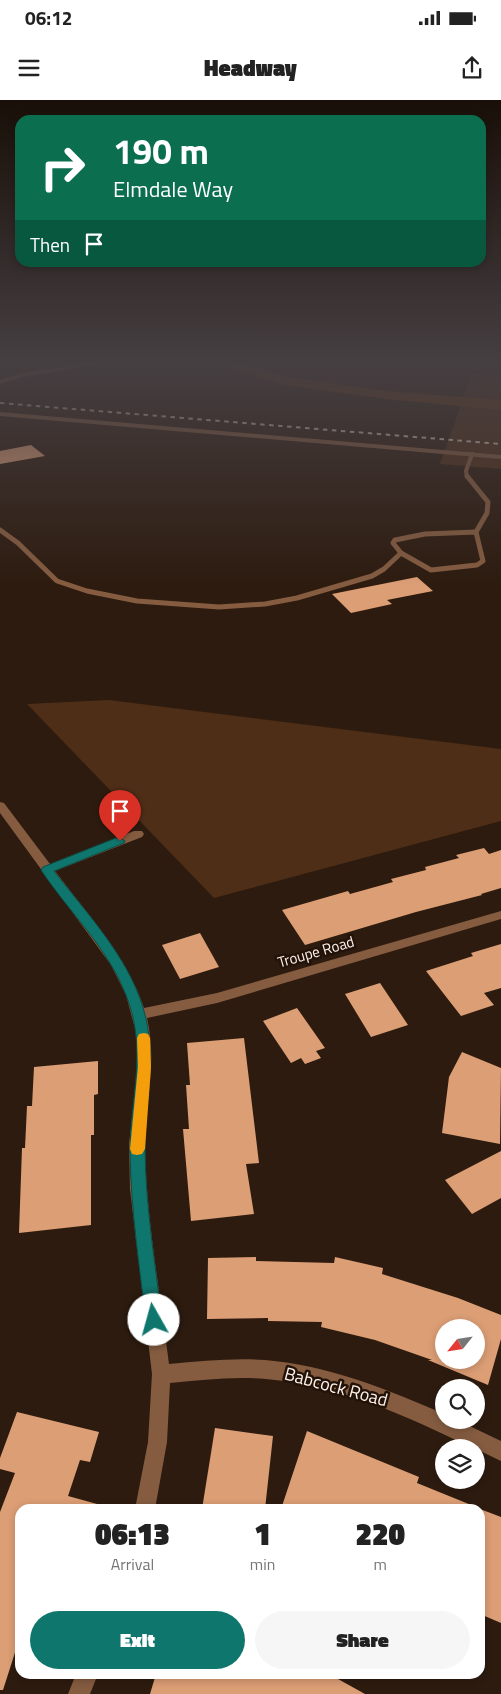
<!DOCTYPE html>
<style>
body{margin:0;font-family:"Titillium Web",sans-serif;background:#f6f6f6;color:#222;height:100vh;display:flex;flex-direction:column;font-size:19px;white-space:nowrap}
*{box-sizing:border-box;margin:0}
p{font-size:16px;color:#767676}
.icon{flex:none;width:28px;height:28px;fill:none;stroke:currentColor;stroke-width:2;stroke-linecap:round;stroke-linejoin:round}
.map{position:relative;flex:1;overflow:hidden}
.details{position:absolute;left:15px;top:1404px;width:470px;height:175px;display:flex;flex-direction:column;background:#fff;border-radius:15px;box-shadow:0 2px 8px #0003}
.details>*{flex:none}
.hud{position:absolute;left:15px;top:15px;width:471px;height:152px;border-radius:15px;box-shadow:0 2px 8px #0003;background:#0b6e4f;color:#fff;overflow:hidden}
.needle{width:32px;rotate:240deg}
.fabs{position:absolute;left:435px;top:1219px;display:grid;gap:10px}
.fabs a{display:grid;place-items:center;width:50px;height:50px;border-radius:50%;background:#fff;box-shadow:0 2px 8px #0003;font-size:25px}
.pin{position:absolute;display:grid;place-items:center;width:42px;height:42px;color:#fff;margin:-51px -21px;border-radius:50% 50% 50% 0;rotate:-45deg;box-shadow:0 0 5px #0007}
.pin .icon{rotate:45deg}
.me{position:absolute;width:55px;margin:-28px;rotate:353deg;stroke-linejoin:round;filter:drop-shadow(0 0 4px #0008)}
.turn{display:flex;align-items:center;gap:18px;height:105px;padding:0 15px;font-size:22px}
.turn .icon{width:65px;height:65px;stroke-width:2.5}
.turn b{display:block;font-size:35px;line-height:42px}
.then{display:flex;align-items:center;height:48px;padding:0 15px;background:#0003;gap:10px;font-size:19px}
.eta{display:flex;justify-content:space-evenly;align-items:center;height:85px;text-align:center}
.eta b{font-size:30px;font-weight:800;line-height:35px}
.button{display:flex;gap:10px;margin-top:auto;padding:10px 15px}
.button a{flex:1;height:58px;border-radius:30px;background:#0f766e;color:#fff;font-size:20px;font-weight:800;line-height:58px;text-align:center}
.button a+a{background:#f6f6f6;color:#222}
.status{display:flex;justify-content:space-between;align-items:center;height:35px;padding:0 25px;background:#fff;direction:ltr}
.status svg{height:14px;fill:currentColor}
header{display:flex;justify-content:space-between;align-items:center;height:65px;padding:0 15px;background:#fff;font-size:22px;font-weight:800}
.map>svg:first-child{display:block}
</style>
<div class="status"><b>06:12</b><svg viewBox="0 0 49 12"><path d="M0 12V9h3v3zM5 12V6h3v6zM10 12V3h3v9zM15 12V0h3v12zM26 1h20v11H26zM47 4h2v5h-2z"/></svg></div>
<header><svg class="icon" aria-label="menu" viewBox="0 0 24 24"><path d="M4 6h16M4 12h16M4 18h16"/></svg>Headway<svg class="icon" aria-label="share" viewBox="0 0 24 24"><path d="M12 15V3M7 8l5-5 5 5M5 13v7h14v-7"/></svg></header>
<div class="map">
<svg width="501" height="1594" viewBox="0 0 501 1594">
<rect width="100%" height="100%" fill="#2d1b0f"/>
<g fill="#4f2e17">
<polygon points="472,274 501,276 501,369 440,364"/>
<polygon points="109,600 501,649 501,721 214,798 27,604"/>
</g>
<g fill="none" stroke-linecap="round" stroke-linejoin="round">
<polygon fill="#6c370b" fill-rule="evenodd" points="222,263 243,263 286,277 387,291 501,300 501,310 387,299 284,285 224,266"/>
</g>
<g fill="#dc9e75" fill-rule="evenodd">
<polygon points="31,345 45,356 0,364 0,351"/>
<polygon points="417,477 433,491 387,500 392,504 351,513 332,494"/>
<polygon points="484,748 489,754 501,750 501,788 481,794 482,795 416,812 305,845 282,810 348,791 350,794 393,782 391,779 426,770 425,767 459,758 456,755"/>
<polygon points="200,833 219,867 180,879 162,845"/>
<polygon points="501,844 501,888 484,893 494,905 461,916 426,871 473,856 471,853"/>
<polygon points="380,883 408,925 371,937 345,894"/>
<polygon points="297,908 325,948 316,951 321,958 305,964 301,958 291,963 263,921"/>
<polygon points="244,938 259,1063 246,1064 254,1114 191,1121 183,1029 189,1029 186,985 190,985 187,943"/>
<polygon points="462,952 501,968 500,1044 442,1033 449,977"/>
<polygon points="98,961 98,994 94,995 94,1035 91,1035 91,1125 19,1133 22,1048 25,1048 27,1006 32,1006 34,967"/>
<polygon points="501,1051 501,1098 472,1114 445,1080"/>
<path d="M256,1157V1161L334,1163L335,1157L383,1168L382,1174L458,1198L501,1215V1239L488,1285L428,1260H432L375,1240L321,1227L322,1222L268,1221V1218L207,1219L208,1158ZM444,1228H476V1260H444Z"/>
<polygon points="17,1312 99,1332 90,1362 80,1360 68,1396 97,1404 97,1409 20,1409 20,1537 3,1590 0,1590 0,1412 15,1373 0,1369 0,1358"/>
<polygon points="215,1328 273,1336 265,1409 202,1409"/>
<polygon points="307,1331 419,1377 417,1383 481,1409 281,1409"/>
<polygon points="480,1409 501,1417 501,1523 480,1514 480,1480 483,1463 480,1463"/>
<polygon points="156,1574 329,1574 365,1594 150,1594"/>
</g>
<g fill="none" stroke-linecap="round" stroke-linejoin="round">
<g stroke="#855c40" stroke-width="4">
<polyline points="0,314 501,357"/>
<polyline points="467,377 466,371 472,354"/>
</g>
<g stroke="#855c40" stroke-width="5">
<polyline points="467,376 488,402 487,413 476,432"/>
<polyline points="0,430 18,443 57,481 87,491 137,501 219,507 265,504 297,498 372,476 384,469 401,453"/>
<polygon points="476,432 483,461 477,465 431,470 401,453 393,443 395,440 425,434"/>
</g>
<g fill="#855c40" fill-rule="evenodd">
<polygon points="90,263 104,263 22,277 0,284 0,280 21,273"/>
<path d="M0,702L4,703L50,764L134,731H142L144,734L142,737L55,771C87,814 127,856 144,908L217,893L501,811V819L217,903L147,918C158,966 144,1004 145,1051C147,1122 160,1193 169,1264C201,1261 233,1258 265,1260C327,1265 387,1289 444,1314V1320H457L501,1341V1361L476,1349V1348H472C407,1316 339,1285 266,1279C234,1276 202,1280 170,1283L167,1342L155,1409H135L148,1342L152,1274L130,1089L129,1044L138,967L136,932L126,895L111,865L0,713Z"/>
<polygon points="76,1574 98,1574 90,1594 68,1594"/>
</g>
<polyline stroke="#dfd1c8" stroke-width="2" stroke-dasharray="4.5 4.5" stroke-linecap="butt" points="0,303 501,344"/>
</g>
<linearGradient id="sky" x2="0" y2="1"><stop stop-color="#190f08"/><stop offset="0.54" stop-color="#463f42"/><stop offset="1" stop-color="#463f42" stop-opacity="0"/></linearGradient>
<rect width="501" height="486" fill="url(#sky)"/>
<path fill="#0f766e" stroke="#0a4d48" d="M116,738H120L125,741L124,743L54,771C84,810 121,849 139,896C160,950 145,992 145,1046C145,1104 155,1162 162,1220L160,1225L154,1228L148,1225L146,1220C139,1164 131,1109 130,1053C130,998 148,949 126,895C108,848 69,812 41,770L43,767Z"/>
<polygon fill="#f59e0b" points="144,933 148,934 150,938 151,967 145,1049 142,1054 137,1055 132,1054 130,1049 138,967 137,938 139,934"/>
<g text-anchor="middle" stroke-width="5" stroke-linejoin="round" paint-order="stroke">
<g font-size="15" fill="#fff2ea" stroke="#231207">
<text transform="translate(316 852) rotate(-16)" y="5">Troupe Road</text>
</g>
<g font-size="18" fill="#fff2ea" stroke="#231207">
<text transform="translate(336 1287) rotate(15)" y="6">Babcock Road</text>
</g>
</g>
</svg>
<div class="fabs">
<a><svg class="needle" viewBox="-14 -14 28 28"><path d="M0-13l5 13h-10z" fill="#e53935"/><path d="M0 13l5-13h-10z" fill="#767676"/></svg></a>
<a><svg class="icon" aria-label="search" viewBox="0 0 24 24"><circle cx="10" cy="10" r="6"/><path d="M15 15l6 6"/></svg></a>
<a><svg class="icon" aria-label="layers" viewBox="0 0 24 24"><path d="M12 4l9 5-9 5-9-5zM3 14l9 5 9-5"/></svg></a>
</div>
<div class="pin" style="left:120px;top:741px;background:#d93025"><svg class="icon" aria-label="arrive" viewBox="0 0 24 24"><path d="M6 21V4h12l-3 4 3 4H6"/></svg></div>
<svg class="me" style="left:154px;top:1220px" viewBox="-20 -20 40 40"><circle r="19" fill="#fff"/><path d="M0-13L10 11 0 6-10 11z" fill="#0f766e"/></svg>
<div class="hud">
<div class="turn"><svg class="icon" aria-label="right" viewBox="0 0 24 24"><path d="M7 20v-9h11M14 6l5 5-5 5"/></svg><div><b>190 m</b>Elmdale Way</div></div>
<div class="then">Then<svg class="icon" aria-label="arrive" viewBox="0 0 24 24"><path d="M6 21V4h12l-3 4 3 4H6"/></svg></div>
</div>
<section class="details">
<div class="eta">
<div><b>06:13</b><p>Arrival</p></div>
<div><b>1</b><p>min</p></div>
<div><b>220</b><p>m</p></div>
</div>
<div class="button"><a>Exit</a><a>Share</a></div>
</section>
</div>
